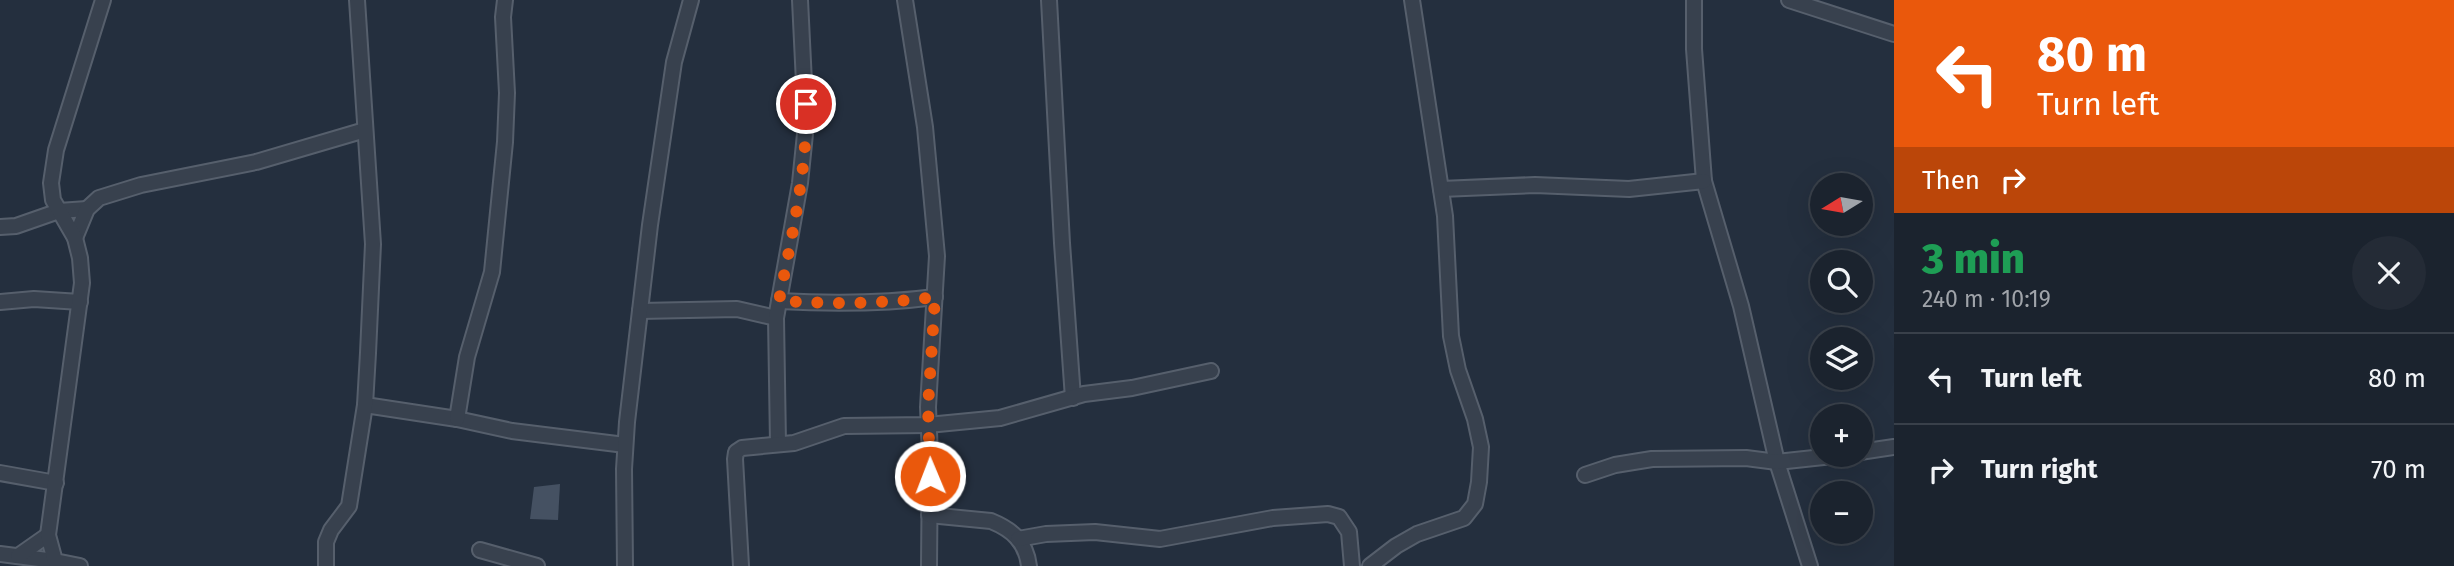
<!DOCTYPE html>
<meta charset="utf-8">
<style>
body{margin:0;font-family:"Fira Sans",sans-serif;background:#242b36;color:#f1f3f6;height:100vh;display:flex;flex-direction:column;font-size:26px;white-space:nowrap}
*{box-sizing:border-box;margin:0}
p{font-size:23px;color:#a0a4aa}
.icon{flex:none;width:38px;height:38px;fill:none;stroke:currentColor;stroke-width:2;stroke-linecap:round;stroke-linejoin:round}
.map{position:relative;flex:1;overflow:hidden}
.sheet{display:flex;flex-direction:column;background:#1b232e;width:560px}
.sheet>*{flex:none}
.top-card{background:#ea580c;color:#fff;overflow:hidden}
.needle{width:46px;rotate:259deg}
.fabs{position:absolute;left:1810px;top:173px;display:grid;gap:14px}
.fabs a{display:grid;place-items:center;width:63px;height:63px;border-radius:50%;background:#1b232e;box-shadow:0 7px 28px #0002,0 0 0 2px #39404a;font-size:35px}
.pin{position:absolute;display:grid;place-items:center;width:60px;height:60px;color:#fff;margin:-30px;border:4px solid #fff;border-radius:50%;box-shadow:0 2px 7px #0007}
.me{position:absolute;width:77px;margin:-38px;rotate:359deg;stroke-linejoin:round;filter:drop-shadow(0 0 5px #0008)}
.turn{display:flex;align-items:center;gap:24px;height:147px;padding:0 28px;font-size:32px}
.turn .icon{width:91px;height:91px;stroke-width:2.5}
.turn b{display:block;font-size:49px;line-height:60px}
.then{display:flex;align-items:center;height:66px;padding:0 28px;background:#0003;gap:14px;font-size:26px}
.round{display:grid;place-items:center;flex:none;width:74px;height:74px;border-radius:37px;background:#242b36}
.headline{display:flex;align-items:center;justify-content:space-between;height:119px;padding:0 28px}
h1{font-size:42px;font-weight:800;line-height:52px;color:#1e9e55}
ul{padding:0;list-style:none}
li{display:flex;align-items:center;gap:21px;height:91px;padding:0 28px;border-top:2px solid #39404a}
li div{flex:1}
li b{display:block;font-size:26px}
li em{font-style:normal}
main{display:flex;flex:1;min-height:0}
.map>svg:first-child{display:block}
</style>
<main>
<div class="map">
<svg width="1894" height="566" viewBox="0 0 1894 566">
<rect width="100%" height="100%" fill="#242f3e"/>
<polygon fill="#455162" points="560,484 558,520 530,519 534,487"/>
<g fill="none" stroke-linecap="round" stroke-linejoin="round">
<defs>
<g id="minor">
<polyline points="905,0 925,127 937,256 928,407 930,456 929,566"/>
<polyline points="1049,0 1062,243 1073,398"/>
<polyline points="1694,0 1694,49 1704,181 1741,306 1777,462 1810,566"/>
<polyline points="1789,0 1894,34"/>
<polyline points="1441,189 1535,185 1629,189 1704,181"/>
<polyline points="0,227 16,226 59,211 87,209"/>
<polyline points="75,238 87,209 99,198 141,185 256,162 365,130"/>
<path d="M779,301C832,304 882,304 935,297"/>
<polyline points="0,302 34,299 80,302"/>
<polyline points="640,311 737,309 776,318"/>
<polyline points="365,405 457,419 512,431 625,445"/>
<polyline points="457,419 467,357 492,272 505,142 507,93 503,17 505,0"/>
<polyline points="778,444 776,318 800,183 806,124 800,0"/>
<polyline points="1860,452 1894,447"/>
<polyline points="0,473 56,483"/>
<polyline points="1585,475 1615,465 1652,459 1746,458 1777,462 1842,455"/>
<path d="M929,515L991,521C1013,530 1026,542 1029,566"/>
<polyline points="1018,539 1046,534 1095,532 1160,539 1273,518 1328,514 1339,517 1349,532 1352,566"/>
<polyline points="480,550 537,566"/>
<polyline points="0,554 55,561"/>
<polyline points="18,556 48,535"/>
<polyline points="80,566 55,561 48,535 82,283 80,258 75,238 53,200 51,183 56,150 103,0"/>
<polyline points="326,566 326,542 331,530 349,506 365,405 368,353 373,244 357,0"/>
<polyline points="625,566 624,469 627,422 650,225 674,62 691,0"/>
<polyline points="741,566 735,459 736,452 742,448 794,443 844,426 928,425 1000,418 1084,394 1132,388 1211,371"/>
<polyline points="1370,566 1396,546 1417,534 1464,518 1475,504 1479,482 1481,447 1475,419 1458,370 1451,336 1445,216 1412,0"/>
</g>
</defs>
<use href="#minor" stroke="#565f6c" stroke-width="18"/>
<use href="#minor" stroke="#38414e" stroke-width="14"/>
</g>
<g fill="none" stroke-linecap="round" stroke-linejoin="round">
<path stroke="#ea580c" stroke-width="12" stroke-dasharray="0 21.6" d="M806,104C808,168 791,239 779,301C832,304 882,304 935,297L928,407L930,476"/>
</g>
</svg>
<div class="fabs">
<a><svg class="needle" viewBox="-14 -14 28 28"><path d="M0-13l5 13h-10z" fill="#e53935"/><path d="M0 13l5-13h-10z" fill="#a0a4aa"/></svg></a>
<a><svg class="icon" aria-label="search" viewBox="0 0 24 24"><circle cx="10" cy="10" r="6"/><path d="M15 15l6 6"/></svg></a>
<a><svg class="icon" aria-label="layers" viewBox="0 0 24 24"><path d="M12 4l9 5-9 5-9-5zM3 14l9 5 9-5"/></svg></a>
<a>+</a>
<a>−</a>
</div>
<div class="pin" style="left:806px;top:104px;background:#d93025"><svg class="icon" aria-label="arrive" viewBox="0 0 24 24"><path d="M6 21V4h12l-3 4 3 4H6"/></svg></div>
<svg class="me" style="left:930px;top:476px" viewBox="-20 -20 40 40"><circle r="17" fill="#ea580c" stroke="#fff" stroke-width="3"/><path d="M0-11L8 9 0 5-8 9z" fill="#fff"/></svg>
</div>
<section class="sheet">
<div class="top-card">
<div class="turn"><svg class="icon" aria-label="left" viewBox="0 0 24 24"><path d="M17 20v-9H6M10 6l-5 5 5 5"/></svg><div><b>80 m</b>Turn left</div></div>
<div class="then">Then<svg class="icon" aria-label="right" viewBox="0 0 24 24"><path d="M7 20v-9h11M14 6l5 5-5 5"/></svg></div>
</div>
<div class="headline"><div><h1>3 min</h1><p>240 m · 10:19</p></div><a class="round"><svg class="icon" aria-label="close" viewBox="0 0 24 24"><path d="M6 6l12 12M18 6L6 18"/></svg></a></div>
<ul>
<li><svg class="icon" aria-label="left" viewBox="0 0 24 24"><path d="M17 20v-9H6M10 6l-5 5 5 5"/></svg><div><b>Turn left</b></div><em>80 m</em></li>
<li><svg class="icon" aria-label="right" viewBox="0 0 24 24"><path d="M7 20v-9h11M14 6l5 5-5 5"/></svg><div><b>Turn right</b></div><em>70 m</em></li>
</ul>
</section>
</main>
